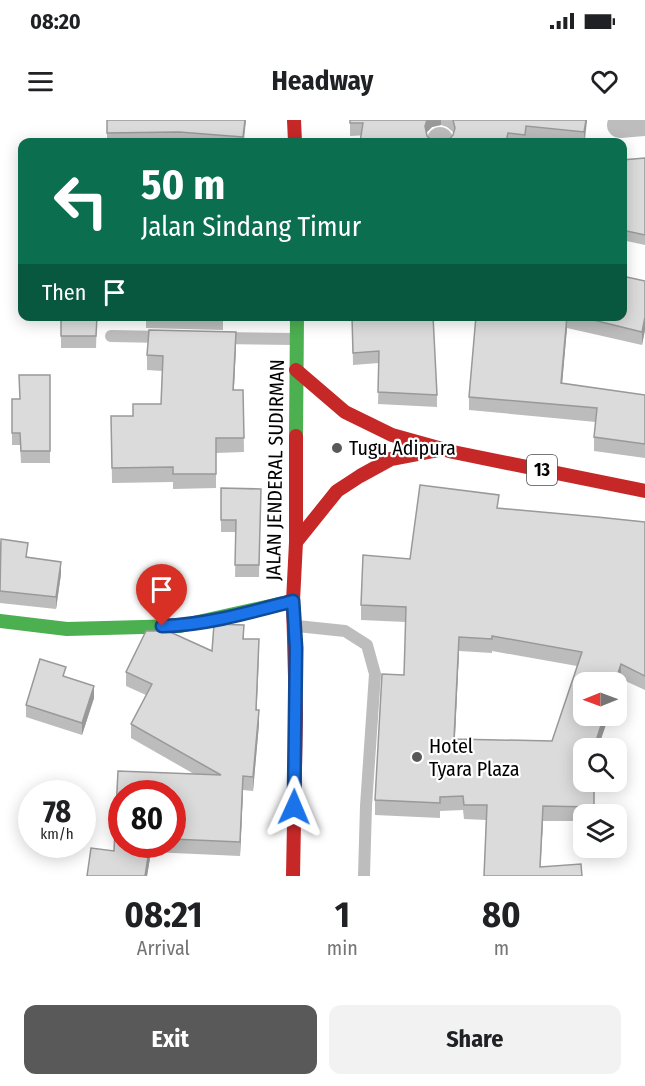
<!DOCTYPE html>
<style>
body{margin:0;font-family:"Fira Sans Condensed",sans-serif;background:#f2f2f2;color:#202124;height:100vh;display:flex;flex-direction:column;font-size:22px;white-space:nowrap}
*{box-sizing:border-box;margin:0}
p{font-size:20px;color:#757577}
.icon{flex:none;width:33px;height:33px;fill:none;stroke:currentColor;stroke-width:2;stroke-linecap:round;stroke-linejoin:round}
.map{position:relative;height:756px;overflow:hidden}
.drawer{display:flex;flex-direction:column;background:#fff;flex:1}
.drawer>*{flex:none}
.banner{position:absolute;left:18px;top:18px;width:609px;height:183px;border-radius:12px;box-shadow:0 3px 15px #0003;background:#0b6e4f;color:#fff;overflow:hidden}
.needle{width:39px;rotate:269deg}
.controls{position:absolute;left:573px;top:552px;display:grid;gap:12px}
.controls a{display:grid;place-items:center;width:54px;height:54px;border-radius:12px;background:#fff;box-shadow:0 3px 15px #0003;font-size:30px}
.speed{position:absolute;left:18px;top:660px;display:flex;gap:12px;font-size:30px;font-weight:700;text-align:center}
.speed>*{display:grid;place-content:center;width:78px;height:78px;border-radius:50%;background:#fff;box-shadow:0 3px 15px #0003;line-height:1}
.speed small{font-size:15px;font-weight:400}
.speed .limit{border:9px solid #d22;background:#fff;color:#111}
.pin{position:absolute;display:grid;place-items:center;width:51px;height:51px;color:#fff;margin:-62px -26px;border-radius:50% 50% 50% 0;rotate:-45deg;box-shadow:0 0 6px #0007}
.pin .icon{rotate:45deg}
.me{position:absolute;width:66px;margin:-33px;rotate:1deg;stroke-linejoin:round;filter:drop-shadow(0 0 4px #0008)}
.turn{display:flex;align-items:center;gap:21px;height:126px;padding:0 24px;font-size:27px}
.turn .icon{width:78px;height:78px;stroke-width:2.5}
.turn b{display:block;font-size:42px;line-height:51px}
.then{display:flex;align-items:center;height:57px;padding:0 24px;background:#0003;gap:12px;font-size:22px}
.eta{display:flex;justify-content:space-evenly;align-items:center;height:102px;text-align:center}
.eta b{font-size:36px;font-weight:700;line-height:42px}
.primary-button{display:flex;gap:12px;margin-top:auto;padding:12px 24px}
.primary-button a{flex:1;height:69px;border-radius:12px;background:#595959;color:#fff;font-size:24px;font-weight:700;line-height:69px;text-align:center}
.primary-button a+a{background:#f2f2f2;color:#202124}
.status{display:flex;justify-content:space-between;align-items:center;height:42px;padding:0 30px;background:#fff;direction:ltr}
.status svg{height:16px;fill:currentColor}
header{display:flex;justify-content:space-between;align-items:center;height:78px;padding:0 24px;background:#fff;font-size:27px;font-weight:700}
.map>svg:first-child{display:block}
</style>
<div class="status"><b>08:20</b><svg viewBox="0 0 49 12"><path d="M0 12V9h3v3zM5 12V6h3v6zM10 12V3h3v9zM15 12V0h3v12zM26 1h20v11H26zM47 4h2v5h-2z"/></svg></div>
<header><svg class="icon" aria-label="menu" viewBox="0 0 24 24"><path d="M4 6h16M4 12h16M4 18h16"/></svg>Headway<svg class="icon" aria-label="heart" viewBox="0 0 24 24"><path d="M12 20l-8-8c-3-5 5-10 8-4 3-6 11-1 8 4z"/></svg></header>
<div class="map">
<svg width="645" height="756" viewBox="0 0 645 756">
<rect width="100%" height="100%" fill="#fff"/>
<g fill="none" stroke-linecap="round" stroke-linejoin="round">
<g stroke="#bdbdbd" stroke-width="12">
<polyline points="111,216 164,217"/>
<polyline points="220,218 296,219"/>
<polyline points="297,506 345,511 367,525 375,554 366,686 364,756"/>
</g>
<g stroke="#bdbdbd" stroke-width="26">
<polyline points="620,5 645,3"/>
<polyline points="440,22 440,20"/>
</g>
<g stroke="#4caf50" stroke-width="14">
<polyline points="296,316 297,196"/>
<polyline points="0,501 67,509 180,506 293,481"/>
</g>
<g stroke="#c62828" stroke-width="14">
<polyline points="294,0 295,22"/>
<polyline points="296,250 345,292 392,315 453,332 645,371"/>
<polyline points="296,422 337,371 360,356 391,339 438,330"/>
<polyline points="293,756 296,594 293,481 296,422 296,316"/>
</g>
</g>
<g fill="#bcbcbc" fill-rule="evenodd">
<polygon points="107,0 246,0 244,22 107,22"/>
<polygon points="350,0 587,0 585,22 554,22 526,20 526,22 443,22 448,21 453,15 453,12 447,7 441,5 432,7 427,12 350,16"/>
<polygon points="645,38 645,125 622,120 622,40"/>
<polygon points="645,161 645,210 642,225 567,208 562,263 645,275 645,338 594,331 594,317 596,302 469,290 469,277 476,196 622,196"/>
<polygon points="97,196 96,228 61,228 61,216"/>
<polygon points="146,196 223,196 223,210 146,208"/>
<polygon points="352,197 437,275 437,287 378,284 379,243 353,245"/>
<polygon points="236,226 234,270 243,270 244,332 216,333 216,368 173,369 173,362 112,363 111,296 133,296 161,284 162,251 147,250 147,235"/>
<polygon points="50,255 50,343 21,343 20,325 12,325 12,279 20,279"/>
<polygon points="221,368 261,369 259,457 235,457 236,412 221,412"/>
<path d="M499,388L645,402V570L621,559L616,573V562L584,628L594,662V694H584V701H543L540,747L484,756L486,700L464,699L463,690L440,691V698L375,695V680L404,555L406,502L361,500V485L410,439ZM459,531L492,533V531L577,546L552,621L455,619Z"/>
<polygon points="0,422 61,454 56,489 0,483"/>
<path d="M214,504L244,505V519H259L256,590H259V604L253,671L243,670L240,736L151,732L147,756H87L91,728L114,731L118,651L194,654L131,618V604L146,575L126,566V552L146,511H168L212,531ZM122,674H172V724H122Z"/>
<polygon points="66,557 94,578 82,615 26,597 26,585"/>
</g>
<g fill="#999">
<polygon points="245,0 246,0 243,22 243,17"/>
<polygon points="427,0 441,0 441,5 432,7 427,12 425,19 425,6"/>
<polygon points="586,0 587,0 584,22 584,12"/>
<polygon points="567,196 567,208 561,277 561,263"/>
<polygon points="645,197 645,210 642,225 642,212"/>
<polygon points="236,212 236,226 233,285 233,270"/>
<polygon points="61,442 61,454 56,489 56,477"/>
<polygon points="459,517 459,531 454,634 454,619"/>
<polygon points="259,519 259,534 256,604 256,590"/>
<polygon points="621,544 621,559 616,573 616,562 615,562"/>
<polygon points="94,566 94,578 82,615 82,603"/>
<polygon points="259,590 259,604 253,671 253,657"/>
<polygon points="604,596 609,596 598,628 595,628 595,624"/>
<polygon points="243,656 243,670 240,736 240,722"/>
<polygon points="543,686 543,701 540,756"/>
<polygon points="150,724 151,724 151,732 147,756 145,756"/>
</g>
<g fill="#dbdbdb" stroke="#999" stroke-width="1.5" fill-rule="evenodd">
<polygon points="107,0 245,0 243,17 179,12 107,13"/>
<polygon points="350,0 427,0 425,6 427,16 432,21 437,22 360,22 363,3 350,3"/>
<polygon points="453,0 586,0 584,12 526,6 525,15 508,13 506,22 443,22 448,21 453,15 455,8"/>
<polygon points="645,38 645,115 622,110 622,79 624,73 622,74 622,40"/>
<polygon points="622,156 645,161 645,197 642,212 577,196 622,196"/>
<polygon points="61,196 97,196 96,216 61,216"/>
<polygon points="368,196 433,196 437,275 378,272 379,231 353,233 352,197"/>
<polygon points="476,196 567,196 561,263 645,275 645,324 594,317 597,288 469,277"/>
<polygon points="149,210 236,212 233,270 243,270 244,318 216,318 216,354 173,354 173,347 112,348 111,296 133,296 133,284 161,284 163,236 147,235"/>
<polygon points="19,255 50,255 50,331 21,331 20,313 12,313 12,279 20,279"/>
<path d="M420,365L499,375L497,388L597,397L645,402V556L621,544L615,562H584V596H604L595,624V628H584V662H594V687L543,686L540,747L581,744L582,756H484L487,685H464L463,676L440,677V683L375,680L382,554L404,555L406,487L361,485L363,435L410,439ZM492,516L582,532L552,621L454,619L459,517L492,519Z"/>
<polygon points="221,368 261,369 259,445 235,445 236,400 221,400"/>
<polygon points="1,419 28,423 26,437 61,442 56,477 0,471"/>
<polygon points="214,504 244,505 243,519 259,519 256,590 259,590 253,657 243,656 240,722 172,719 172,674 122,674 122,724 150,724 145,756 87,756 91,728 114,731 118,651 221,655 131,604 152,564 126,552 146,511 168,511 212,531"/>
<polygon points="40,539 66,547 63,556 94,566 82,603 26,585"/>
</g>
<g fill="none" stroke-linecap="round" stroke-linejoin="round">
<defs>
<path id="route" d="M162,506C206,505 251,492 293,481L296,528L294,687"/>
</defs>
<use href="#route" stroke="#114b97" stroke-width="15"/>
<use href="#route" stroke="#1a73e8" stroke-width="10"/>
</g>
<g fill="#595959" stroke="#fff" stroke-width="2">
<circle cx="337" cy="328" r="6"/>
<circle cx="417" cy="637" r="6"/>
</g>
<g text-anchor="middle" stroke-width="4.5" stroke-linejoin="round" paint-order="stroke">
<rect fill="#fff" stroke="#4c4c4c" stroke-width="1.5" x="527" y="335" width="30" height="30" rx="4.5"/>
<g font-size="18" font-weight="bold" fill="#000">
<text x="542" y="356">13</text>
</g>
<g font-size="20" fill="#000" stroke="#fff" text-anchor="start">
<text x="349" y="335">Tugu Adipura</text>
<text x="429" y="633">Hotel<tspan x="429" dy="23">Tyara Plaza</tspan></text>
</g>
<g font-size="20" fill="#000" stroke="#fff">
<text transform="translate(275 350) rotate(-89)" y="7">JALAN JENDERAL SUDIRMAN</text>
</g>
</g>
</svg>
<div class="controls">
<a><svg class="needle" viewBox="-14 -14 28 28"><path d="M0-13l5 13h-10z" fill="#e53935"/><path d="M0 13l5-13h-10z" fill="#757577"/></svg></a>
<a><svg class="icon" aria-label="search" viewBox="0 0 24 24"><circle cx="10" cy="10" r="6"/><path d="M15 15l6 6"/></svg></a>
<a><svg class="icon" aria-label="layers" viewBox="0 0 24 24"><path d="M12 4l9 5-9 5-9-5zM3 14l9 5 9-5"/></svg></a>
</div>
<div class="speed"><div>78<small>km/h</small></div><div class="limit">80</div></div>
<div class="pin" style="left:162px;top:506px;background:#d93025"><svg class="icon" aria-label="arrive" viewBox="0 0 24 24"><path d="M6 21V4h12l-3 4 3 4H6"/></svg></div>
<svg class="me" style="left:294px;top:687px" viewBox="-20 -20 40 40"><path d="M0-17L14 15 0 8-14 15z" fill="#1a73e8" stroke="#fff" stroke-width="4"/></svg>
<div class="banner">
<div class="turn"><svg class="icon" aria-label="left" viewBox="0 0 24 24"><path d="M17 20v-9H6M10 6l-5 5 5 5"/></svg><div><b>50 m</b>Jalan Sindang Timur</div></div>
<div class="then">Then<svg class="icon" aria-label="arrive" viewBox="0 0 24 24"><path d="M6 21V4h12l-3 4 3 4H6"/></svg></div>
</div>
</div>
<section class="drawer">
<div class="eta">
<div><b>08:21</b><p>Arrival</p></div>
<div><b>1</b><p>min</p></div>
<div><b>80</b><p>m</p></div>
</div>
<div class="primary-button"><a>Exit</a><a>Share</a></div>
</section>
